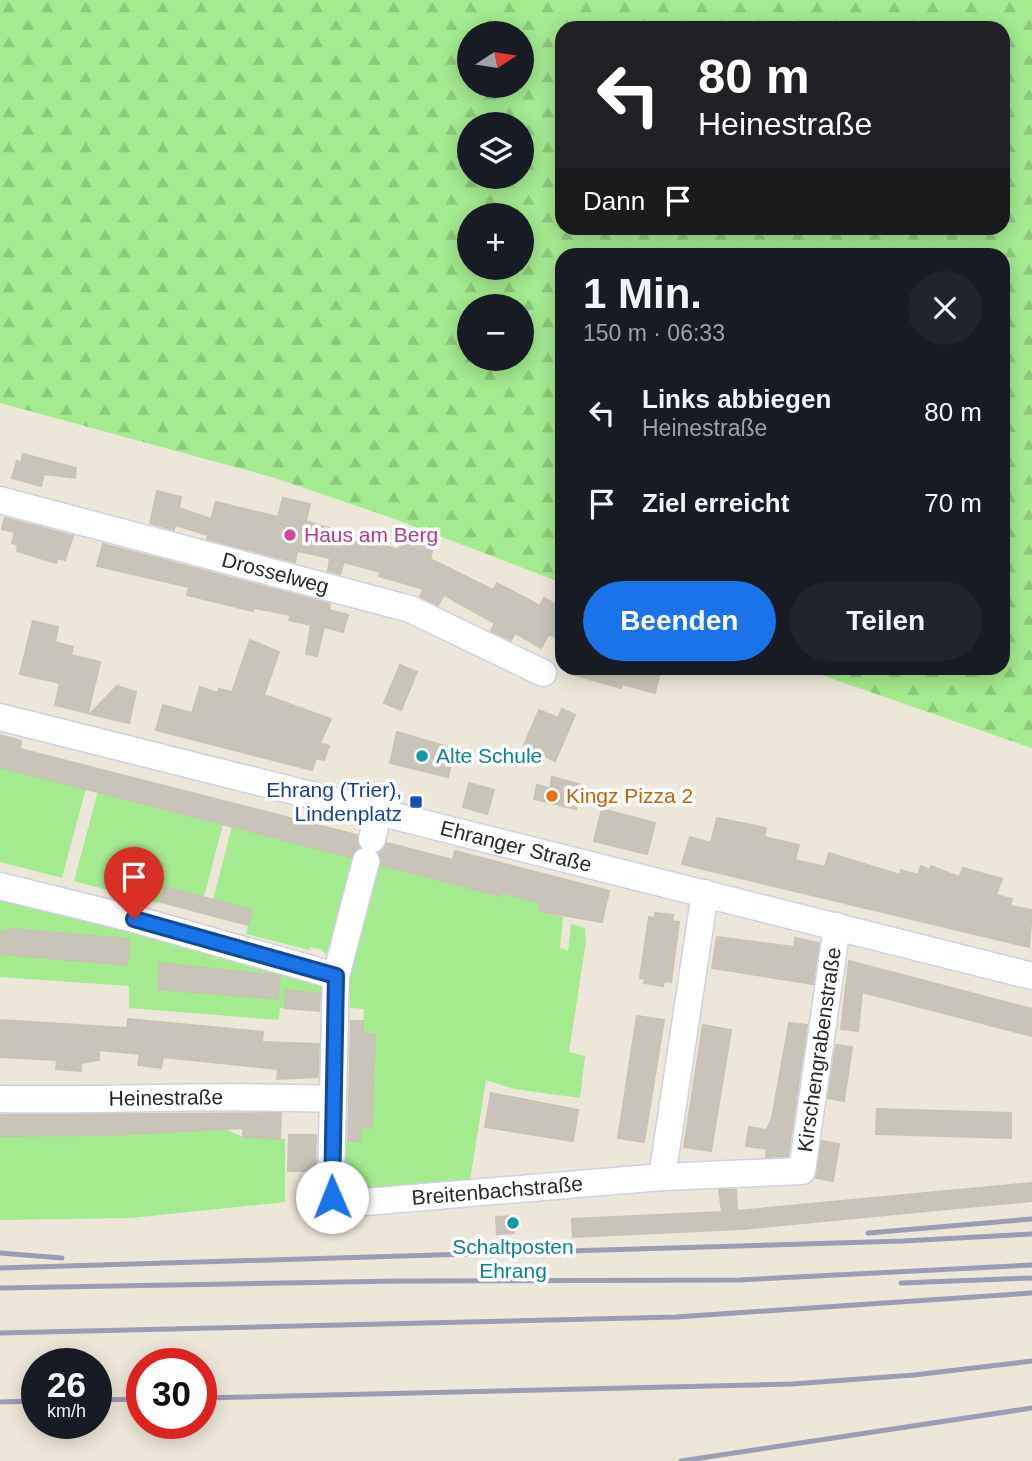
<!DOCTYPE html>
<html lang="de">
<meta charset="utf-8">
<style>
body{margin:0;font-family:Helvetica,sans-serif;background:#20242c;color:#f1f3f6;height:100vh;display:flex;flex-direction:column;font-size:26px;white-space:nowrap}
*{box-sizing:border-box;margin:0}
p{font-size:23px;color:#9ea1a6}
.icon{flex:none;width:38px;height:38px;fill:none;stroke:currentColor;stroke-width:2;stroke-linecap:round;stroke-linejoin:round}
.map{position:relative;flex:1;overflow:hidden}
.drawer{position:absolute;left:555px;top:248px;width:455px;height:427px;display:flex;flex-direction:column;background:#171b24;border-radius:21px;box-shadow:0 4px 18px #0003}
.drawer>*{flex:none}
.hud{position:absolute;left:555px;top:21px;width:455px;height:214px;border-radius:21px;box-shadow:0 4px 18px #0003;background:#202124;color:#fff;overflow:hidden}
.needle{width:46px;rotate:78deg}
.tools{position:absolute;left:457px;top:21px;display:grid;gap:14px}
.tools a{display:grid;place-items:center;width:77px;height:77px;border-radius:50%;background:#171b24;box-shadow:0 4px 18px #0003;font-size:35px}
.speed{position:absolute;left:21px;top:1348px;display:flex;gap:14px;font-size:35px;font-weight:700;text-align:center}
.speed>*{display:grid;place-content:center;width:91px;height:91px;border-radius:50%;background:#171b24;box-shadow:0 4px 18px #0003;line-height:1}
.speed small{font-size:18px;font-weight:400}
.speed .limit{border:10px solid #d22;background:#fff;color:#111}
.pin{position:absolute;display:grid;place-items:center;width:60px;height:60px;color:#fff;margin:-72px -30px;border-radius:50% 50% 50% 0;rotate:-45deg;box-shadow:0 0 7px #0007}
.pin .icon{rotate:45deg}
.me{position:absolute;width:77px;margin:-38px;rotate:359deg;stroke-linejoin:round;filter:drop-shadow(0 0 5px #0008)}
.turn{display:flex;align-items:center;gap:24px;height:147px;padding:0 28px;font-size:32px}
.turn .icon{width:91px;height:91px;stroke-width:2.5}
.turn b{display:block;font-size:49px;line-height:60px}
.then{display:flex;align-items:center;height:66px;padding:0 28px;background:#0003;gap:14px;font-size:26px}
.round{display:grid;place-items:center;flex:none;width:74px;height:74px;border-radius:37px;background:#20242c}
.headline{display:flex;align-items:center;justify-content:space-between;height:119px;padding:0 28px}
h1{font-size:42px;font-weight:800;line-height:52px}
.primary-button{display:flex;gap:14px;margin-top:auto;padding:14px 28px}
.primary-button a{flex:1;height:80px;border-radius:42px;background:#1a73e8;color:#fff;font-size:28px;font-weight:800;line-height:80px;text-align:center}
.primary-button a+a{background:#20242c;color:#f1f3f6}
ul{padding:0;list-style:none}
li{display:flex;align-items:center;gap:21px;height:91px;padding:0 28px}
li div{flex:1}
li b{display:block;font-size:26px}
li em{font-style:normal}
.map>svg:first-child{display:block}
</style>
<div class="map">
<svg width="1032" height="1461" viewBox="0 0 1032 1461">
<defs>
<pattern id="forest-firs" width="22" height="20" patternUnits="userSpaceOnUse" patternTransform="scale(1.75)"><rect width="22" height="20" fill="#a4ea8f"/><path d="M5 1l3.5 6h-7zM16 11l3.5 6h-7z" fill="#8dc97b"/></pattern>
</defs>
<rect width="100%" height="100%" fill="#ede7d9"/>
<g fill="#a4ea8f">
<polygon points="0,767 86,788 62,878 0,862"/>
<polygon points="98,791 223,824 204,897 165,887 161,902 157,903 74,881"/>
<polygon points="232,826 360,859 335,956 324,953 323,950 310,947 309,950 246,934 252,910 213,900"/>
<polygon points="372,862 500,895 501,892 541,902 539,911 563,917 560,948 568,951 571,924 585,928 586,942 569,1052 585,1056 580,1098 514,1089 486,1080 470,1180 356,1195 342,1183 339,1140 359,1141 360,1127 371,1128 363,1034 364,1009 342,1007"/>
<polygon points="0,893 320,977 326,995 287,990 285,1008 280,1008 279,1020 129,1008 129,986 0,977"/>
<polygon points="225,1129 243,1137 285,1139 285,1202 131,1218 0,1220 0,1136 108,1135"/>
</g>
<path fill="url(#forest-firs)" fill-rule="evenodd" d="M0,0H1032V748L804,669L1003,668V256H562V583L392,518L275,478L0,403ZM562,28H1003V228H562ZM469,33H522V86H469ZM469,124H522V177H469ZM469,215H522V268H469ZM469,306H522V359H469Z"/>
<g fill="#c8c4b9" stroke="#c9c3b3" stroke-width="2">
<polygon points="23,454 76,468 75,478 44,474 41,486 12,478 17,461 21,463"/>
<polygon points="157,491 181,497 179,508 211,519 216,502 278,517 283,498 310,504 306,521 398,550 404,539 416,542 419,534 435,540 430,559 493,590 497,583 540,606 544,598 562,608 562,641 549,634 541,648 515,633 511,640 491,631 495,623 444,595 438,605 420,596 424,589 379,576 380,572 344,562 340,574 328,571 330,558 297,551 295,562 207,539 208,535 175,525 174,530 150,523"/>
<polygon points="5,518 73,536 65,560 58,558 56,563 17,551 18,545 12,543 15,532 2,529"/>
<polygon points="103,544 330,604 329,610 348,615 343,632 324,627 317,656 306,654 311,625 289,620 291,615 254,608 253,611 187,595 189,587 97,566"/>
<polygon points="33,621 58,627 55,642 73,647 71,655 100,662 88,713 55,705 60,683 20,674"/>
<polygon points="250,640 279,652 264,695 331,719 320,743 329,746 324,760 316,758 312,770 156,730 163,705 192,713 200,687 218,693 219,689 232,692"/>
<polygon points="400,665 417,672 401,710 384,703"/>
<polygon points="569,668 661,668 655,693 622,684 621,688 568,673"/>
<polygon points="117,686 136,692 129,723 90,714"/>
<polygon points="562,709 575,715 555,761 524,745 539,710 558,718"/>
<polygon points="397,732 455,749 448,777 390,763"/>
<polygon points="0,735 21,741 20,749 357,835 359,847 351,857 0,767"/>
<polygon points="552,777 582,785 576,809 534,799 537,785 550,788"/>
<polygon points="469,783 494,790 487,814 463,807"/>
<polygon points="602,809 655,823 647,854 594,841"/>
<polygon points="717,818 766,828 764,837 799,845 795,860 825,867 829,853 900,875 901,870 918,875 921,866 930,870 931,866 959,877 963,868 1002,879 996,895 1012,899 1010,906 1032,910 1029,947 682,864 690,837 711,843"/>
<polygon points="387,843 453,860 455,851 609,891 602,922 539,911 541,903 501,892 500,896 381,865 379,853"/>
<polygon points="165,887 252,910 248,925 161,902"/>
<polygon points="655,913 673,915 672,921 679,922 671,982 664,981 663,986 644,983 645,979 640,978 649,917 655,918"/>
<polygon points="10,929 129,939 127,965 0,954 0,931 10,932"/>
<polygon points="717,937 794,947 795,938 819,943 813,984 712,968"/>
<polygon points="849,961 1032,1009 1032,1036 862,992 858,1031 841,1029"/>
<polygon points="160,963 280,976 278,999 158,989"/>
<polygon points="286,990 320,994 319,1011 285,1008"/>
<polygon points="637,1016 664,1020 644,1142 618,1138"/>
<polygon points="128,1019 263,1032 262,1042 319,1044 318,1077 277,1079 278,1069 163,1057 161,1068 138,1065 140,1054 99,1050 99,1060 81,1063 81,1071 56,1069 57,1060 0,1057 0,1020 127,1028"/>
<polygon points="351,1021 363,1021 363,1034 375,1034 372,1128 360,1127 360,1141 348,1141"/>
<polygon points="789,1023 807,1025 788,1156 766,1157 767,1149 746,1146 749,1127 767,1130 772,1118"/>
<polygon points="703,1025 731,1030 711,1151 684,1147"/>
<polygon points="836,1045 852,1047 844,1101 828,1098"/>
<polygon points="491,1093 578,1110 573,1141 485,1127"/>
<polygon points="877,1109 1011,1113 1011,1138 876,1134"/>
<polygon points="281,1113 280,1139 243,1137 243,1128 108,1135 0,1136 0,1115"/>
<polygon points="289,1135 316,1135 315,1171 288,1171"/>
<polygon points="822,1141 839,1144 833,1181 816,1178"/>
<polygon points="1032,1183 1032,1201 742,1229 573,1237 572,1219 722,1212 719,1190 736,1190 737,1211"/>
<polygon points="513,1216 514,1233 497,1234 496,1217"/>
</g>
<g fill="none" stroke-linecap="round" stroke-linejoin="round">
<defs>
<g id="minor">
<path id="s1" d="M0,500L410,609L543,673"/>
<path id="s2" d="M0,717L1032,976"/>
<polyline points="372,839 378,814"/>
<path id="s3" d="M366,861L336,976L331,1179L332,1197L365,1202L662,1177L802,1171L837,926"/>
<polyline points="0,886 134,919 336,976"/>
<path id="s4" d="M0,1099C111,1101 222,1094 333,1099"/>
<polyline points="662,1177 705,893"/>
</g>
</defs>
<use href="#minor" stroke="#ced0e4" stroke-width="29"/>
<use href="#minor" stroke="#fff" stroke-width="26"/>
<g stroke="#9b9cb6" stroke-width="5">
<polyline points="868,1233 1032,1219"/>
<polyline points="0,1253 62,1258"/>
<polyline points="0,1268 903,1241 1032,1234"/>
<polyline points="901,1283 1032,1278"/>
<polyline points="0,1288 400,1281 739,1280 1032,1265"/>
<polyline points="0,1333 676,1317 1032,1293"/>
<polyline points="201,1398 792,1384 914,1375 1032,1361"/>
<polyline points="96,1400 142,1399"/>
<polyline points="0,1402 37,1401"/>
<polyline points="681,1461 1032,1408"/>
</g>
</g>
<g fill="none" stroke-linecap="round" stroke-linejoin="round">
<defs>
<polyline id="route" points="134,919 336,976 332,1197"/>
</defs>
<use href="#route" stroke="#114b97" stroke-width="18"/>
<use href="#route" stroke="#1a73e8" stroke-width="12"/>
</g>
<circle fill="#d1479c" stroke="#fff" stroke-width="2.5" cx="290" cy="535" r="7"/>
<g fill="#0f9aa8" stroke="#fff" stroke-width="2.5">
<circle cx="422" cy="756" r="7"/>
<circle cx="513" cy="1223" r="7"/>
</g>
<circle fill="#e8710a" stroke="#fff" stroke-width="2.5" cx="552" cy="796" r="7"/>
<rect fill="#1a4fb4" stroke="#fff" stroke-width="2.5" x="409" y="795" width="14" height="14" rx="3.5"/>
<g text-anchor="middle" stroke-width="7" stroke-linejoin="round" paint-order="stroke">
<g font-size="21" fill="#b23c85" stroke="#fff" text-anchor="start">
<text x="304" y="542">Haus am Berg</text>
</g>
<g font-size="21" fill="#292929" stroke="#fff">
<text dy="7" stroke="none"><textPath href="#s1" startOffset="285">Drosselweg</textPath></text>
<text dy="7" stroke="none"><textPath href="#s2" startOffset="532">Ehranger Straße</textPath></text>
<text dy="7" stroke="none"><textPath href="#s3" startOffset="934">Kirschengrabenstraße</textPath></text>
<text dy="7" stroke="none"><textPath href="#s4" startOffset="166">Heinestraße</textPath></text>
<text dy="7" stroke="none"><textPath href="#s3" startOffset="506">Breitenbachstraße</textPath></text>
</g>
<g font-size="21" fill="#0d838f" stroke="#fff" text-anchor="start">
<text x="436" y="763">Alte Schule</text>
<text x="513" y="1254" text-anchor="middle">Schaltposten<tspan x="513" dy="24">Ehrang</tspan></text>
</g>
<g font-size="21" fill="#164399" stroke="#fff" text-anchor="end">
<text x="402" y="797">Ehrang (Trier),<tspan x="402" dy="24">Lindenplatz</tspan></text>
</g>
<g font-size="21" fill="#c56008" stroke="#fff" text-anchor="start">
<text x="566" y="803">Kingz Pizza 2</text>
</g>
</g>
</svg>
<div class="tools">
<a><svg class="needle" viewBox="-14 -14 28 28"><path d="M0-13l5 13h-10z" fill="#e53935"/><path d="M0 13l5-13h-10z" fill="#9ea1a6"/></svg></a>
<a><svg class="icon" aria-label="layers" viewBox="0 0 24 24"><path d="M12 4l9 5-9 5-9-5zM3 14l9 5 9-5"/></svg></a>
<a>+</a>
<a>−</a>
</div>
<div class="speed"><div>26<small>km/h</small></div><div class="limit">30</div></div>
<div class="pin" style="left:134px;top:919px;background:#d93025"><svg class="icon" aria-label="arrive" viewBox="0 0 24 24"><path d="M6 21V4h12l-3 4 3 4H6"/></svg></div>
<svg class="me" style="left:332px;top:1197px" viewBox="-20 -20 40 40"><circle r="19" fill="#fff"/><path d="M0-13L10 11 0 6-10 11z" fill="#1a73e8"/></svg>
<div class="hud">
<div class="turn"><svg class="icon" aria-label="left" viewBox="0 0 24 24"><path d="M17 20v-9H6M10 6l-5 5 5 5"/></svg><div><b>80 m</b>Heinestraße</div></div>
<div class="then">Dann<svg class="icon" aria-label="arrive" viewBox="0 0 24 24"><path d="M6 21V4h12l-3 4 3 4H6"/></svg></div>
</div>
<section class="drawer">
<div class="headline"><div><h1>1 Min.</h1><p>150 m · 06:33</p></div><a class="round"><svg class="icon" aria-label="close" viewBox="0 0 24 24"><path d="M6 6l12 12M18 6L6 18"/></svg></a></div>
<ul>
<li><svg class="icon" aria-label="left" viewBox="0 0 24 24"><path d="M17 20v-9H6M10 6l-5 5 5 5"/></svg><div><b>Links abbiegen</b><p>Heinestraße</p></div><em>80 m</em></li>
<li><svg class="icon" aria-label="arrive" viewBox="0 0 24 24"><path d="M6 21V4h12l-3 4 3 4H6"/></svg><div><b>Ziel erreicht</b></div><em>70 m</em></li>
</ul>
<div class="primary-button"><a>Beenden</a><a>Teilen</a></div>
</section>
</div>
